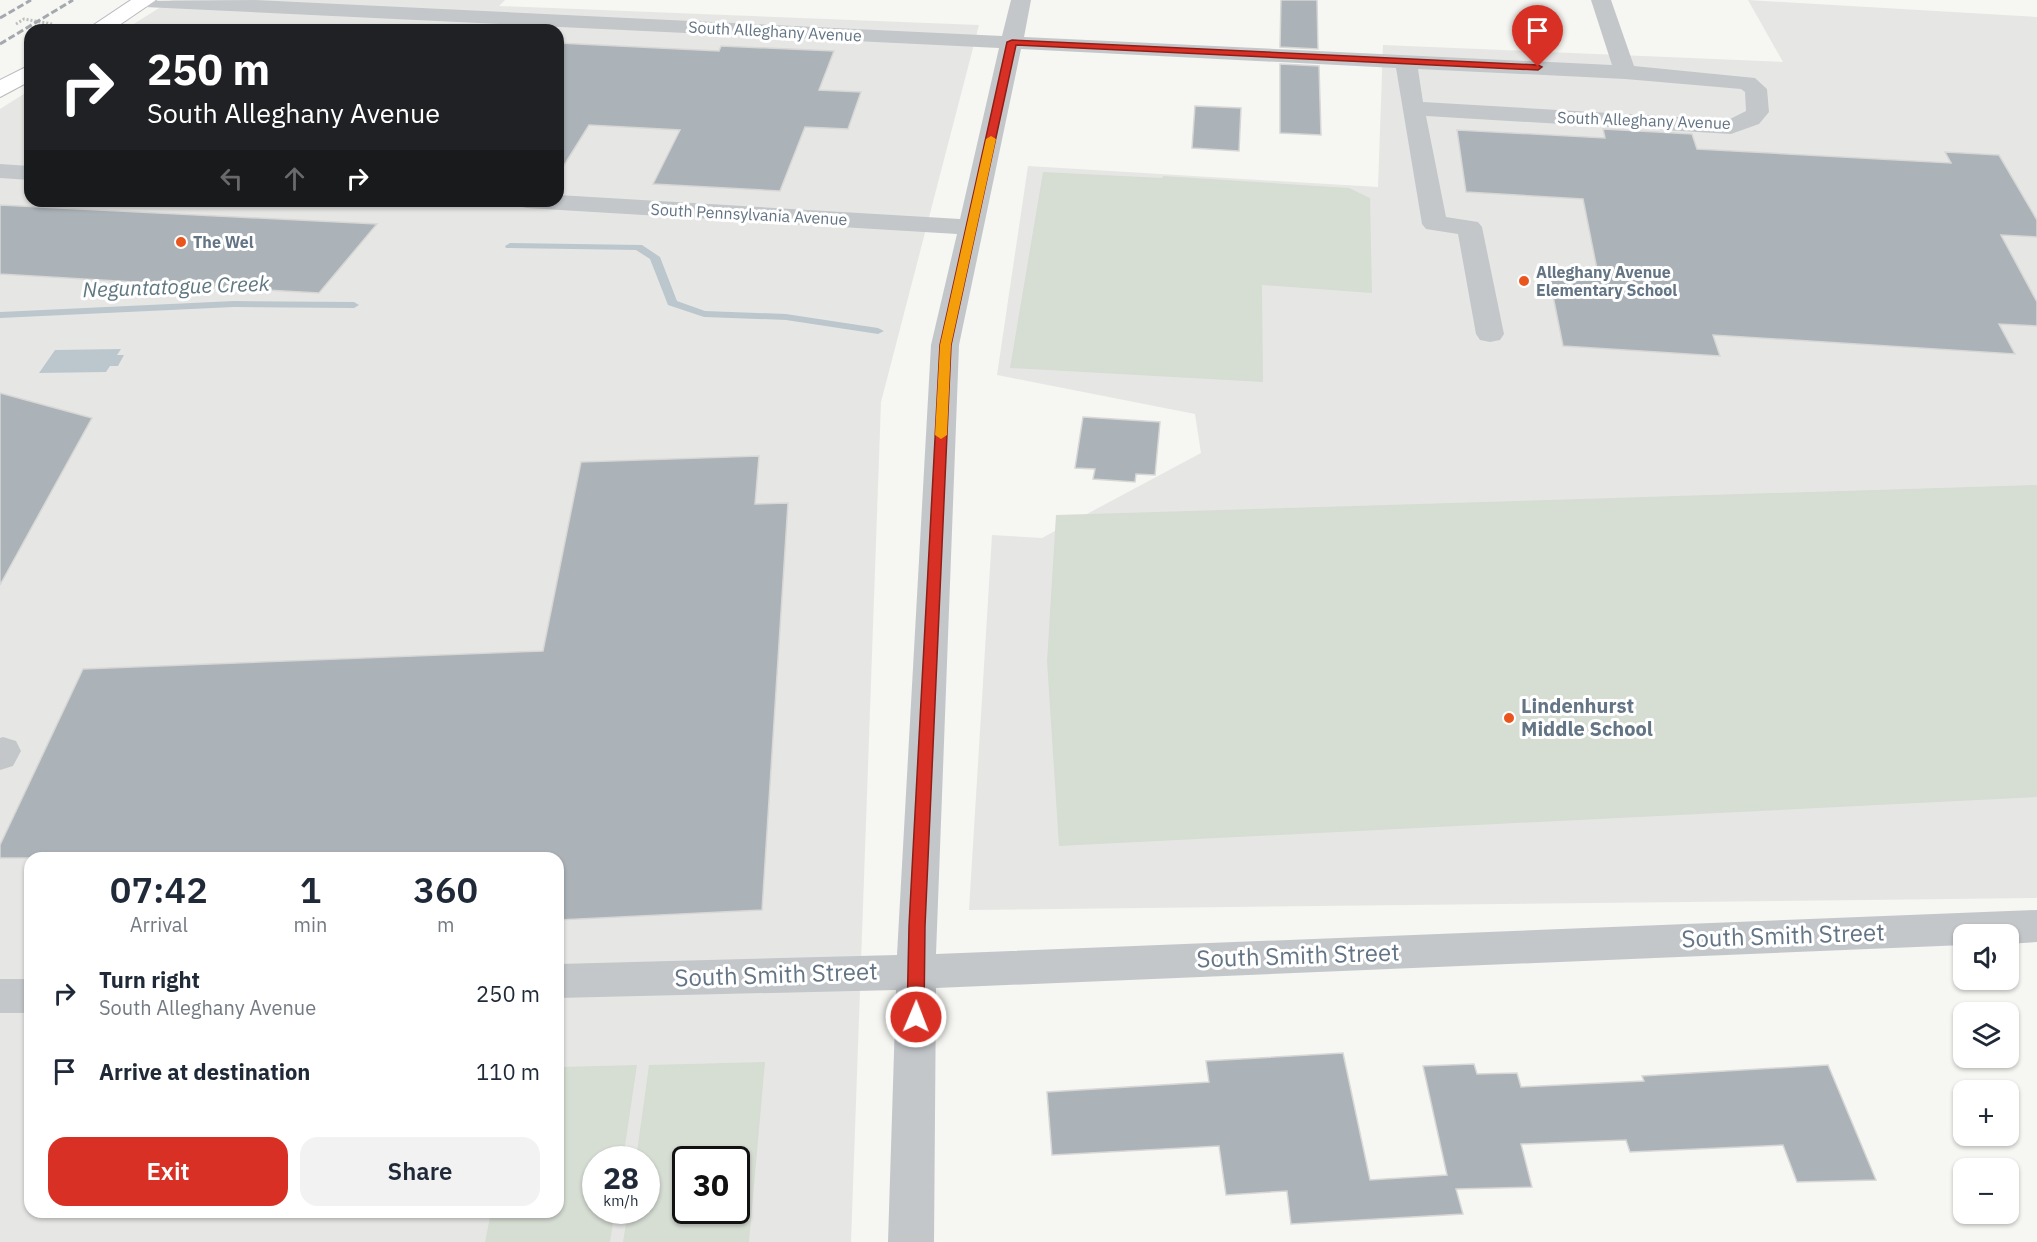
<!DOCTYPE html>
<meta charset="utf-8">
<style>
body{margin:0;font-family:"IBM Plex Sans",sans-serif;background:#f2f2f3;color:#1f2937;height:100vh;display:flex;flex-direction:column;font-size:22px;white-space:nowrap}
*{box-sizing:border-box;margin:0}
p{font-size:20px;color:#747a83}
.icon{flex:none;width:33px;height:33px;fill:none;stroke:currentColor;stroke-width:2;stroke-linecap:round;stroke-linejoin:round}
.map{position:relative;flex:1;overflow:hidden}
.side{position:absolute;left:24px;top:852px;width:540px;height:366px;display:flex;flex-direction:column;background:#fff;border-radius:18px;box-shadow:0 2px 4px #0004}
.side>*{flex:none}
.banner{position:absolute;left:24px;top:24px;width:540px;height:183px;border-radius:18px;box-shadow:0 2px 4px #0004;background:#202124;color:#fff;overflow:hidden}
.tools{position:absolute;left:1953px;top:924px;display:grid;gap:12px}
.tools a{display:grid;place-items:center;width:66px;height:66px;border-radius:12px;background:#fff;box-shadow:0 2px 4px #0004;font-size:30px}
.speed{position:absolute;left:582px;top:1146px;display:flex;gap:12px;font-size:30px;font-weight:700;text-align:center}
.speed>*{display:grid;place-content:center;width:78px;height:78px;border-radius:50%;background:#fff;box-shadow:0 2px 4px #0004;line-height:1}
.speed small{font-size:15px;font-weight:400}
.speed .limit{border:3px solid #111;border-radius:9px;background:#fff;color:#111}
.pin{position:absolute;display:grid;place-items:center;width:51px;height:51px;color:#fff;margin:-62px -26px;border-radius:50% 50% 50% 0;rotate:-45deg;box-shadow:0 0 6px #0007}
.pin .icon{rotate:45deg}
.me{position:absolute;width:66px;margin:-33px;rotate:1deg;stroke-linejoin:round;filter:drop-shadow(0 0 4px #0008)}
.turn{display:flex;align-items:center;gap:21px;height:126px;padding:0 24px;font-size:27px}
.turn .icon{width:78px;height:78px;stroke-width:2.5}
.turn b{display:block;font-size:42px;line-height:51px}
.lanes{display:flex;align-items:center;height:57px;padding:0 24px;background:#0003;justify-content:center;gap:30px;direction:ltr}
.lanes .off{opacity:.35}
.eta{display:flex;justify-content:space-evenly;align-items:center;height:102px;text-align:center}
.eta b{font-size:36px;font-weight:600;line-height:42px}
.cta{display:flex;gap:12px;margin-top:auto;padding:12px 24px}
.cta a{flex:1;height:69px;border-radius:18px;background:#d93025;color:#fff;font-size:24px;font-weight:600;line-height:69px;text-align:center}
.cta a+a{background:#f2f2f3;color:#1f2937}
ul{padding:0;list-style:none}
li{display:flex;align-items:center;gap:18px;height:78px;padding:0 24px}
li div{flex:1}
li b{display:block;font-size:22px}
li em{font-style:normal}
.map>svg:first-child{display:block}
</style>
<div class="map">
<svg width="2037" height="1242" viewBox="0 0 2037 1242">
<rect width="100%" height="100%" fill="#f6f6f2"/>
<g fill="#e6e7e5" fill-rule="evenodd">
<path d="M172,0H505L499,6L979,25L881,402L851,1242H0V109L30,90V201H558V30H124ZM30,858H558V1212H30ZM596,1160H646V1210H596ZM686,1160H736V1210H686Z"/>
<polygon points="1748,0 2037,17 2037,898 969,910 992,535 1042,538 1201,453 1195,414 997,375 1028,166 1378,187 1383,45 1783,62"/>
</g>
<g fill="#d6ddd3" fill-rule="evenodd">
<polygon points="1043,172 1162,178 1163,176 1349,188 1370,198 1372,293 1262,285 1263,382 1010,368"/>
<polygon points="2037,485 2037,797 1059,846 1047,661 1056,515"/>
<path d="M765,1062L749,1242H623L628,1211L646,1210V1160L636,1159L649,1065ZM686,1160H736V1210H686Z"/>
<polygon points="637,1065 623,1159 596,1160 596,1210 615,1211 610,1242 485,1242 491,1212 558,1212 558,1067"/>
</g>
<polygon fill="#bcc7cd" points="121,349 117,355 124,355 118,366 110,366 106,372 39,373 55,350"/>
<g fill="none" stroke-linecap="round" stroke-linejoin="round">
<g fill="#bcc7cd" fill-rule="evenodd">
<polygon points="510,243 642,245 660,257 677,301 705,311 786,314 878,328 884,331 878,334 786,320 704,317 668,305 650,259 636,250 506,248 505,246"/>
<polygon points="234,301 354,302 359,305 354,308 234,307 0,318 0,312"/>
</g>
</g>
<g fill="#abb2b8" stroke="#d7d7d5" stroke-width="1.5">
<polygon points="1281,0 1317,0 1318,49 1280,47"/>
<polygon points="558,43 719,51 721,46 834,51 819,90 861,92 848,129 805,127 780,191 653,184 680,130 589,125 558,175"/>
<polygon points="1280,64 1319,66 1321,135 1280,133"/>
<polygon points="1195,106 1241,108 1239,151 1192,148"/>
<polygon points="1603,129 1692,134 1697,149 1951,163 1945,152 1999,155 2037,220 2037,237 2001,235 2037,302 2037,326 1999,324 2015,354 1713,335 1720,356 1563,346 1548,271 1598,274 1583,199 1466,192 1457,130 1605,138"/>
<polygon points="0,205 377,224 319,293 0,274"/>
<polygon points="0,393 92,418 0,585"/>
<polygon points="1083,417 1160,422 1155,475 1136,474 1135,482 1093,479 1095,469 1075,468"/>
<polygon points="759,456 755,504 788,503 762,910 558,920 558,858 0,858 0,845 83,669 543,651 581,462"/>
<polygon points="1343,1053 1370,1180 1447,1175 1423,1066 1474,1064 1477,1074 1517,1073 1521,1087 1644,1081 1642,1076 1828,1065 1876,1180 1797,1182 1783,1145 1630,1152 1626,1140 1521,1144 1532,1187 1456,1189 1463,1214 1291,1224 1287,1191 1226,1195 1219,1146 1052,1155 1047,1092 1209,1082 1206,1061"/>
</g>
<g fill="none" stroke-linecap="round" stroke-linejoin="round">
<defs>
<g id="major">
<polygon points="131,0 156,0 112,30 86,30"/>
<polygon points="30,65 30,81 0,97 0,80"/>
</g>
</defs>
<use href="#major" stroke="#b6babe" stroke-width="2"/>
<polyline stroke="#bcbfc1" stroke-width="3" stroke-dasharray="2 2" stroke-linecap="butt" points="16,24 24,19 52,24"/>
<g fill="#c3c7ca" fill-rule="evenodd">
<path d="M255,0L1002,36L1011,0H1031L1024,37L1612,65L1591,0H1611L1634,66L1755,78L1767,89L1769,112L1759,124L1731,134L1426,116L1446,217L1478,222L1482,227L1504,334L1500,340L1490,342L1480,340L1476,334L1458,234L1426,229L1422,224L1396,68L1021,49L959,345L936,954L2037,910V942L2008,944V934H1964V945L936,988L934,1242H888L896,990L558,998V964L897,955L931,345L957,234L527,208L518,206L515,201H558V195L960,219L999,48L145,7L138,5L135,1ZM1418,69L1625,79L1741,89L1745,92L1746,111L1728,120L1423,102Z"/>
<polygon points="0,164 30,166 30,180 0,178"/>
<polygon points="3,737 16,741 21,751 13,766 0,770 0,738"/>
<rect x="0" y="979" width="30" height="34"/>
</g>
<use href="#major" fill="#fff" fill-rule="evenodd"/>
<g stroke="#a3a9af" stroke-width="3" stroke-dasharray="7 3" stroke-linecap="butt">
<polyline points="0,18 31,0"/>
<polyline points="0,44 73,0"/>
</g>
</g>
<polygon fill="#d93025" stroke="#8d1f18" stroke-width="1.5" points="1012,40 1538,65 1542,67 1538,70 1016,45 951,345 925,926 924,1017 922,1022 916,1024 910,1022 907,1017 909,926 940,345 1007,42"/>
<polygon fill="#f59e0b" points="991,136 996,139 951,345 947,435 941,439 935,435 940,345 986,139"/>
<g fill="#ea551e" stroke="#fff" stroke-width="2">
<circle cx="181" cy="242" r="6"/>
<circle cx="1524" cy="281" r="6"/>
<circle cx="1509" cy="718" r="6"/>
</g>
<g text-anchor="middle" stroke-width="6" stroke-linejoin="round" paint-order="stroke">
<g font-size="16" fill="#637484" stroke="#fff">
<text transform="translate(775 31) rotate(3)" y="6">South Alleghany Avenue</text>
<text transform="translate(1644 120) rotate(2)" y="6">South Alleghany Avenue</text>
<text transform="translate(749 214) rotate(3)" y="6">South Pennsylvania Avenue</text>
</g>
<g font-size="16" font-weight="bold" fill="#637484" stroke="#fff" text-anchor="start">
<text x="193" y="248">The Wel</text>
<text x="1536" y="278">Alleghany Avenue<tspan x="1536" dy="18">Elementary School</tspan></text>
</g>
<g font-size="20" font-weight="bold" fill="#637484" stroke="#fff" text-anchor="start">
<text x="1521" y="713">Lindenhurst<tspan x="1521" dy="23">Middle School</tspan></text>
</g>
<g font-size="21" font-style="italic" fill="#5f7781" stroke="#fff">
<text transform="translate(176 287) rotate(-2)" y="7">Neguntatogue Creek</text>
</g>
<g font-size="24" fill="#637484" stroke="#fff">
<text transform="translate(1783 936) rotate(-2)" y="8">South Smith Street</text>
<text transform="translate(1298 956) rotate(-2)" y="8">South Smith Street</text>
<text transform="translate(776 975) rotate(-2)" y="8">South Smith Street</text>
</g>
</g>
</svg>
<div class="tools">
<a><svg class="icon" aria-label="sound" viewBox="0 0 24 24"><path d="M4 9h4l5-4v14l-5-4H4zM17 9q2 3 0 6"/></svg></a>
<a><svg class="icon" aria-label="layers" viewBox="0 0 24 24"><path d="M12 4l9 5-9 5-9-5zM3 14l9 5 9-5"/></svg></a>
<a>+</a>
<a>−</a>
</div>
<div class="speed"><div>28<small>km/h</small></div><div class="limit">30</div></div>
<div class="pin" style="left:1538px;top:67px;background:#d93025"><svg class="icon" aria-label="arrive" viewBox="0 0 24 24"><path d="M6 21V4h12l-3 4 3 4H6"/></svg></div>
<svg class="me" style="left:916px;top:1017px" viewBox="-20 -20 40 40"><circle r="17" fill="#d93025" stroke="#fff" stroke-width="3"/><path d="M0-11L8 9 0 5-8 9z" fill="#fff"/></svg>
<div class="banner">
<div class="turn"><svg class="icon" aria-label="right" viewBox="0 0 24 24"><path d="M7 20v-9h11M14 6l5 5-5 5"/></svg><div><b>250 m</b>South Alleghany Avenue</div></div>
<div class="lanes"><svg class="icon off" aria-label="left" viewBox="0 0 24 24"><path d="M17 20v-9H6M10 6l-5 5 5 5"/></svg><svg class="icon off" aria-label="ahead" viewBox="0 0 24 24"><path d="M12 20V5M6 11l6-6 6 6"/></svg><svg class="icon" aria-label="right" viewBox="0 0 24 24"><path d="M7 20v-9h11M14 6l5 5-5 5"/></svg></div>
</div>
<section class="side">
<div class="eta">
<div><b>07:42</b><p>Arrival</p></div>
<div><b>1</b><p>min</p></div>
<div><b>360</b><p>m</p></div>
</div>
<ul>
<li><svg class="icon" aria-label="right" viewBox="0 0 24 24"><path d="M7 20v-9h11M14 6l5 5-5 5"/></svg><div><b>Turn right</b><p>South Alleghany Avenue</p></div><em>250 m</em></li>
<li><svg class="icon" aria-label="arrive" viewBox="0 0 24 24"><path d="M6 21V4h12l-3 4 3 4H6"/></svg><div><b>Arrive at destination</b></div><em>110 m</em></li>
</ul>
<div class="cta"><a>Exit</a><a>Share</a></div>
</section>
</div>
